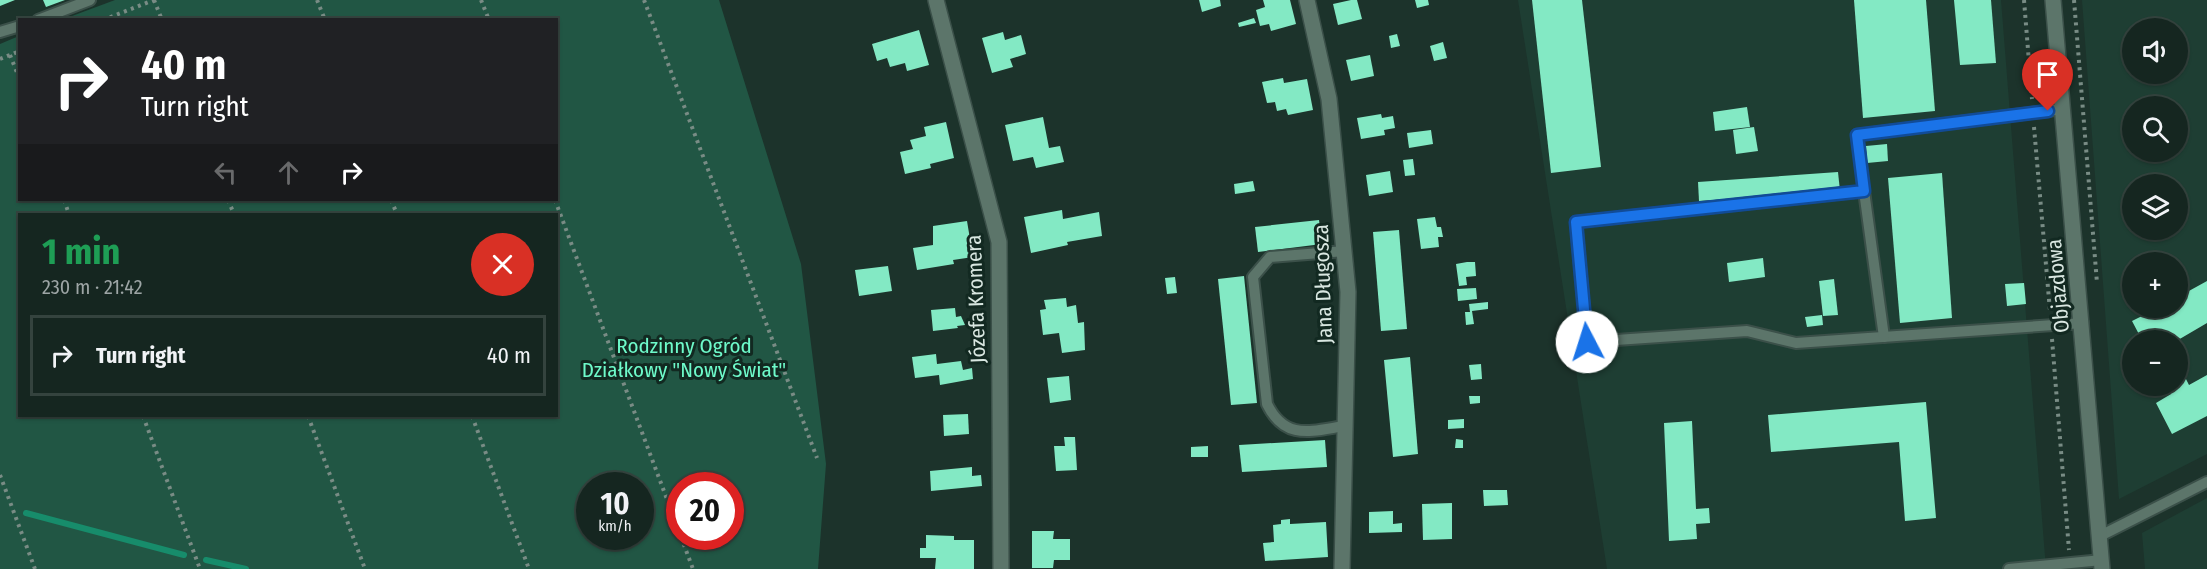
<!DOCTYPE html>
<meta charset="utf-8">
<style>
body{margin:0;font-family:"Fira Sans Condensed",sans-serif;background:#1e2e29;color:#f1f3f6;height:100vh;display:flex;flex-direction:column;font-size:22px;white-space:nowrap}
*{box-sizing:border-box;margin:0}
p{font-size:20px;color:#9da5a5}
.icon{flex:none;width:33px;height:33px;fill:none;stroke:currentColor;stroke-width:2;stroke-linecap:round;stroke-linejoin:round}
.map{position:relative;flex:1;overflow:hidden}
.details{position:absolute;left:18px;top:213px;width:540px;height:204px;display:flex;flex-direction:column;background:#152620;border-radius:0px;box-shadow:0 2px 4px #0004,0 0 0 2px #34433e}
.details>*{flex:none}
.top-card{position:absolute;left:18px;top:18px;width:540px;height:183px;border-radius:0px;box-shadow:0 2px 4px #0004,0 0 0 2px #34433e;background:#202124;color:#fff;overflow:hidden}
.tools{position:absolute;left:2122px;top:18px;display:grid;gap:12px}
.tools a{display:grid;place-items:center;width:66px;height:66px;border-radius:50%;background:#152620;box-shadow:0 2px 4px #0004,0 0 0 2px #34433e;font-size:30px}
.speed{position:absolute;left:576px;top:472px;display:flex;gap:12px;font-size:30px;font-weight:700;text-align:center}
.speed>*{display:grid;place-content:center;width:78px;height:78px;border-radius:50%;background:#152620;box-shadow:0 2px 4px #0004,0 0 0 2px #34433e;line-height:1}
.speed small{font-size:15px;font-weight:400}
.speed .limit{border:9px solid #d22;background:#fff;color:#111}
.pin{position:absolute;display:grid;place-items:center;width:51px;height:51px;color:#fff;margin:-62px -26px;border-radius:50% 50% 50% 0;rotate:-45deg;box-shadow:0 0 6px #0007}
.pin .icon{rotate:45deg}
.me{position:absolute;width:66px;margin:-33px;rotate:355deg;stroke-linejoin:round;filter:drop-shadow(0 0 4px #0008)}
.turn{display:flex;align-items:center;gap:21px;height:126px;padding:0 24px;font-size:27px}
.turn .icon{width:78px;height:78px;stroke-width:2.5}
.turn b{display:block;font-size:42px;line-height:51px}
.lanes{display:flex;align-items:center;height:57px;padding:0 24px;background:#0003;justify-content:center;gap:30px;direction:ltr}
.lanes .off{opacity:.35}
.round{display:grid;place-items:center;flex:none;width:63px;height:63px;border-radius:32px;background:#1e2e29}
.overview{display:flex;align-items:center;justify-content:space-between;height:102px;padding:0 24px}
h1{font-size:36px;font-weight:700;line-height:45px;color:#1e9e55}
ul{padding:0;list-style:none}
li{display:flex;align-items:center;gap:18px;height:81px;margin:0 12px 9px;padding:0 12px;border:3px solid #34433e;border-radius:0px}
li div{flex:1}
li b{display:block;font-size:22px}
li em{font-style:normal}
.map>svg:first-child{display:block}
</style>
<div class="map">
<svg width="2207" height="569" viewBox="0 0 2207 569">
<rect width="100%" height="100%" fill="#1c332b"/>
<g fill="#1e3e33" fill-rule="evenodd">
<polygon points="1518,0 2001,0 2046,569 1607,569"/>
<path d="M2082,0H2207V454L2119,499ZM2133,28H2178V74H2133ZM2133,106H2178V152H2133ZM2133,184H2178V230H2133ZM2133,262H2178V308H2133ZM2133,340H2178V386H2133Z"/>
<polygon points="2207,498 2207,569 2145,569 2142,533"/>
</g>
<path fill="#215644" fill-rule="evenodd" d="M115,0H719L801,264L826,464L818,569H0V44L19,36L20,200H556V20L64,19ZM20,214H556V416H20ZM590,486H640V537H590ZM680,486H730V537H680Z"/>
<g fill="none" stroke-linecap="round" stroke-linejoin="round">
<g stroke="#178c6b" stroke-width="6">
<polyline points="26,513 184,555"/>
<polyline points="206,560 246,569"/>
</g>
</g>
<g fill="#83e9c4">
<polygon points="0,0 15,0 0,6"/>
<polygon points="43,0 65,0 46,7"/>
<polygon points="1199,0 1220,0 1221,6 1202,12"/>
<polygon points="1263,0 1290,0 1296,24 1271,31 1269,24 1260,26 1256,10 1265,7"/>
<polygon points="1351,0 1357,0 1362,19 1338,25 1333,4"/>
<polygon points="1415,0 1428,0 1429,5 1417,8"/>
<polygon points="1532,0 1582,0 1601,167 1551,173"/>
<polygon points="1854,0 1926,0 1935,111 1863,118"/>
<polygon points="1954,0 1991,0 1996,63 1960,65"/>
<polygon points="1254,18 1256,23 1239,27 1238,23"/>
<polygon points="919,30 929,65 907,71 905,63 890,67 887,58 877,61 872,44"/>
<polygon points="1003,32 1005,40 1021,35 1026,54 1010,59 1013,67 992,73 982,38"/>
<polygon points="1397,34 1400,46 1391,48 1389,36"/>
<polygon points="1443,42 1447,58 1434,61 1430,46"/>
<polygon points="1370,55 1374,76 1351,81 1346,60"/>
<polygon points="1283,78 1284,83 1307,79 1313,110 1288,115 1286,109 1277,111 1275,102 1267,103 1262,82"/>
<polygon points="1747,107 1750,127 1715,131 1713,112"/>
<polygon points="1381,114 1382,118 1393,116 1395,128 1384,130 1385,135 1361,139 1357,118"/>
<polygon points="1043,117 1049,148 1060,146 1064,162 1036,168 1033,157 1013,161 1005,125"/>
<polygon points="946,122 954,158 930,164 931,168 905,174 900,152 913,149 910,140 926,136 924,127"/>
<polygon points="1754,127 1758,151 1736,154 1733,130"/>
<polygon points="1431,130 1433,144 1409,148 1407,133"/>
<polygon points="1887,144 1888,161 1867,163 1866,146"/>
<polygon points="1413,159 1415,175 1405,176 1403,160"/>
<polygon points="1390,171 1393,192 1369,196 1366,175"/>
<polygon points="1838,172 1840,191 1699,201 1698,182"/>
<polygon points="1942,173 1952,318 1900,323 1888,178"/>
<polygon points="1253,181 1255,191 1235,194 1234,184"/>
<polygon points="1062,210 1063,219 1099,212 1102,236 1067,242 1068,245 1031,253 1024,217"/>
<polygon points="1435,217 1437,227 1441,227 1443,237 1438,237 1439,247 1421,249 1417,219"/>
<polygon points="1319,220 1322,244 1258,252 1255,227"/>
<polygon points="967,221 973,257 953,260 954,264 917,270 913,248 933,245 933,226"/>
<polygon points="1399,230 1407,329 1381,331 1373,232"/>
<polygon points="1763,258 1765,277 1729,282 1727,263"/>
<polygon points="1467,262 1475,262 1476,276 1466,277 1467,285 1459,286 1456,264"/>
<polygon points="888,266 892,291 859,296 855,270"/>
<polygon points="1244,276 1257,403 1231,405 1218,279"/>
<polygon points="1175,277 1177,293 1167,294 1165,278"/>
<polygon points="1834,279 1838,315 1823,316 1819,281"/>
<polygon points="2207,281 2207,323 2178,340 2142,340 2132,321 2158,308 2178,308 2178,297"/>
<polygon points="2024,283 2026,304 2007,306 2005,284"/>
<polygon points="1476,288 1477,299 1458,301 1457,289"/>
<polygon points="1066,298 1067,307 1076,305 1078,323 1084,322 1085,350 1062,353 1059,333 1043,335 1040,310 1046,309 1044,300"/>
<polygon points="1488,302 1488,309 1472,311 1474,324 1466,325 1465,312 1470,312 1469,304"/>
<polygon points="955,308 956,317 961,316 965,325 957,326 958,328 933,331 931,310"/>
<polygon points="1822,315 1823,325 1807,327 1805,317"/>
<polygon points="936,354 937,364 961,361 963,370 972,368 973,379 940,385 939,375 915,378 912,357"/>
<polygon points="1410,357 1418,454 1393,457 1384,360"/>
<polygon points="1481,364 1482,379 1471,380 1469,365"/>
<polygon points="2183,373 2189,385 2207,375 2207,416 2172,434 2156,403 2171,394 2166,386 2178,386 2178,375"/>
<polygon points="1069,376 1071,400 1050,403 1047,378"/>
<polygon points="1469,396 1480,396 1480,403 1470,404"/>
<polygon points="1926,402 1936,518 1905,521 1899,442 1771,452 1768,415"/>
<polygon points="968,414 969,434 944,436 943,415"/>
<polygon points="1464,419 1464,428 1448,429 1448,420"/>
<polygon points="1692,421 1696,509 1709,508 1710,523 1696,524 1697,539 1669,541 1664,423"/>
<polygon points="1064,437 1075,437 1077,470 1056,471 1054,446 1065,446"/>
<polygon points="1456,439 1463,440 1463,448 1455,448"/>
<polygon points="1325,440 1327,467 1242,472 1239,445"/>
<polygon points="1208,446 1208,457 1191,457 1191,447"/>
<polygon points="972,467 972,476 981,475 982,486 931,491 930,471"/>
<polygon points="1483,490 1507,490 1508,505 1484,506"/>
<polygon points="1452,503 1452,539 1423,540 1422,504"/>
<polygon points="1393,511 1393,524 1402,523 1402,532 1369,533 1369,512"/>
<polygon points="1290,519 1290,524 1326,522 1328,557 1265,561 1263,543 1274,542 1273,525 1281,524 1281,520"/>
<polygon points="1032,531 1054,531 1053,539 1070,539 1070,560 1054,560 1053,568 1032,568"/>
<polygon points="926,535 954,536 954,540 974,540 974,569 935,569 936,558 920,558 920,548 926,548"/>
</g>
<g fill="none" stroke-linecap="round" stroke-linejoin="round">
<defs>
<g id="service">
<polyline points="38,20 90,0"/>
<polyline points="0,32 20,26"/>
<polyline points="2063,109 1857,135 1864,191 1576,222 1587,342 1747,331 1796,343 2083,323"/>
<polyline points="1864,191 1884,337"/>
<path d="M1345,251L1270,257L1253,277L1267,404C1285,441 1311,431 1345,426"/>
<polyline points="2100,536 2207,482"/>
<polyline points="2009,569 2102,560"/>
</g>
<g id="minor">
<polyline points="936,0 999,242 1001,569"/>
<polyline points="1307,0 1329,99 1348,292 1342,569"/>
</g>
<polyline id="tertiary" points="2053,0 2102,569"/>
</defs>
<use href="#service" stroke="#3b5049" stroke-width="14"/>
<use href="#minor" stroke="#3b5049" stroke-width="18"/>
<use href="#tertiary" stroke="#3b5049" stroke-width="18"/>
<g stroke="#798c85" stroke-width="4" stroke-dasharray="3 4.5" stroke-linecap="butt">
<polyline points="154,0 162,20"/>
<polyline points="317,0 325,20"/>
<polyline points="481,0 489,20"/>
<polyline points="644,0 817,458"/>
<polyline points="2024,0 2032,99"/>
<polyline points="2074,0 2097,283"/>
<polyline points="103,20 154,0"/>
<polyline points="10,55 20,80"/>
<polyline points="0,59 20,51"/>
<polyline points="2034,127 2050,311"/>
<polyline points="64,200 69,214"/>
<polyline points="228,200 234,214"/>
<polyline points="391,200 397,214"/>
<polyline points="555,200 680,534"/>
<polyline points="2052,339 2069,550"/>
<polyline points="143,416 200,569"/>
<polyline points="308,416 365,569"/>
<polyline points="472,416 529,569"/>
<polyline points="0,475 35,569"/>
<polyline points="681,537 693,569"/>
</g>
<use href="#service" stroke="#5c756a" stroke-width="10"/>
<use href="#minor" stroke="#5c756a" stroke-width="15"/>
<use href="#tertiary" stroke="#5c756a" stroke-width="15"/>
</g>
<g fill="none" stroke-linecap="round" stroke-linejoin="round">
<defs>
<polyline id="route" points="1587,342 1576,222 1864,191 1857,135 2048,111"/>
</defs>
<use href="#route" stroke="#114b97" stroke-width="15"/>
<use href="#route" stroke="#1a73e8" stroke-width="10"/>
</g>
<g text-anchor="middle" stroke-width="6" stroke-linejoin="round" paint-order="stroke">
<g font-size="21" fill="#d9e7e1" stroke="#122921">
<text transform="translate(1323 284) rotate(-92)" y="7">Jana Długosza</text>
<text transform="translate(2058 286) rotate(-95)" y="7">Objazdowa</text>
<text transform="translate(976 299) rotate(-92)" y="7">Józefa Kromera</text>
</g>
<g font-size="21" fill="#6efaca" stroke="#122921">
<text x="684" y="353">Rodzinny Ogród<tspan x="684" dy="24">Działkowy "Nowy Świat"</tspan></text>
</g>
</g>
</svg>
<div class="tools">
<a><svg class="icon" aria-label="sound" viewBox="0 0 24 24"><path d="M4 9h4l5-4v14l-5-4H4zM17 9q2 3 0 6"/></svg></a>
<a><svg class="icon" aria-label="search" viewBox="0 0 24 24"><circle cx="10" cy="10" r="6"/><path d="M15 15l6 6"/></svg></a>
<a><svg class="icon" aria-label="layers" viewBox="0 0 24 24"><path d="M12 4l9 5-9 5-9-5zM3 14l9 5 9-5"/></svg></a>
<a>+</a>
<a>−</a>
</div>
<div class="speed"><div>10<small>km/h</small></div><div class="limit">20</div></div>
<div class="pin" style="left:2048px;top:111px;background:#d93025"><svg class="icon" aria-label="arrive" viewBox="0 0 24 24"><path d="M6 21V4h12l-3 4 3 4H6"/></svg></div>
<svg class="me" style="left:1587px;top:342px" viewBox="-20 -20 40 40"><circle r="19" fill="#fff"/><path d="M0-13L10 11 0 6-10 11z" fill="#1a73e8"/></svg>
<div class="top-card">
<div class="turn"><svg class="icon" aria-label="right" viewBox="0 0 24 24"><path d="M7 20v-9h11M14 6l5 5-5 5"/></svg><div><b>40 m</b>Turn right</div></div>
<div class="lanes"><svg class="icon off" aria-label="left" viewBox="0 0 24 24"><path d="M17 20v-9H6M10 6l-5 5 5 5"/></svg><svg class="icon off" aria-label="ahead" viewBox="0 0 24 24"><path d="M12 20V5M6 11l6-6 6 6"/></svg><svg class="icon" aria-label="right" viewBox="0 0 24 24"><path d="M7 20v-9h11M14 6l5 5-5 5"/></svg></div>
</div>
<section class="details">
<div class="overview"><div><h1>1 min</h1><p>230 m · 21:42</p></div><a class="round" style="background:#d93025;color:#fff"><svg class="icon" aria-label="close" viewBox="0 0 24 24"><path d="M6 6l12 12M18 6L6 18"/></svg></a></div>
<ul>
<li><svg class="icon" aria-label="right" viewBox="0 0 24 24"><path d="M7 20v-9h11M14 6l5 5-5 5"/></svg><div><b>Turn right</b></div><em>40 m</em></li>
</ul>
</section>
</div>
